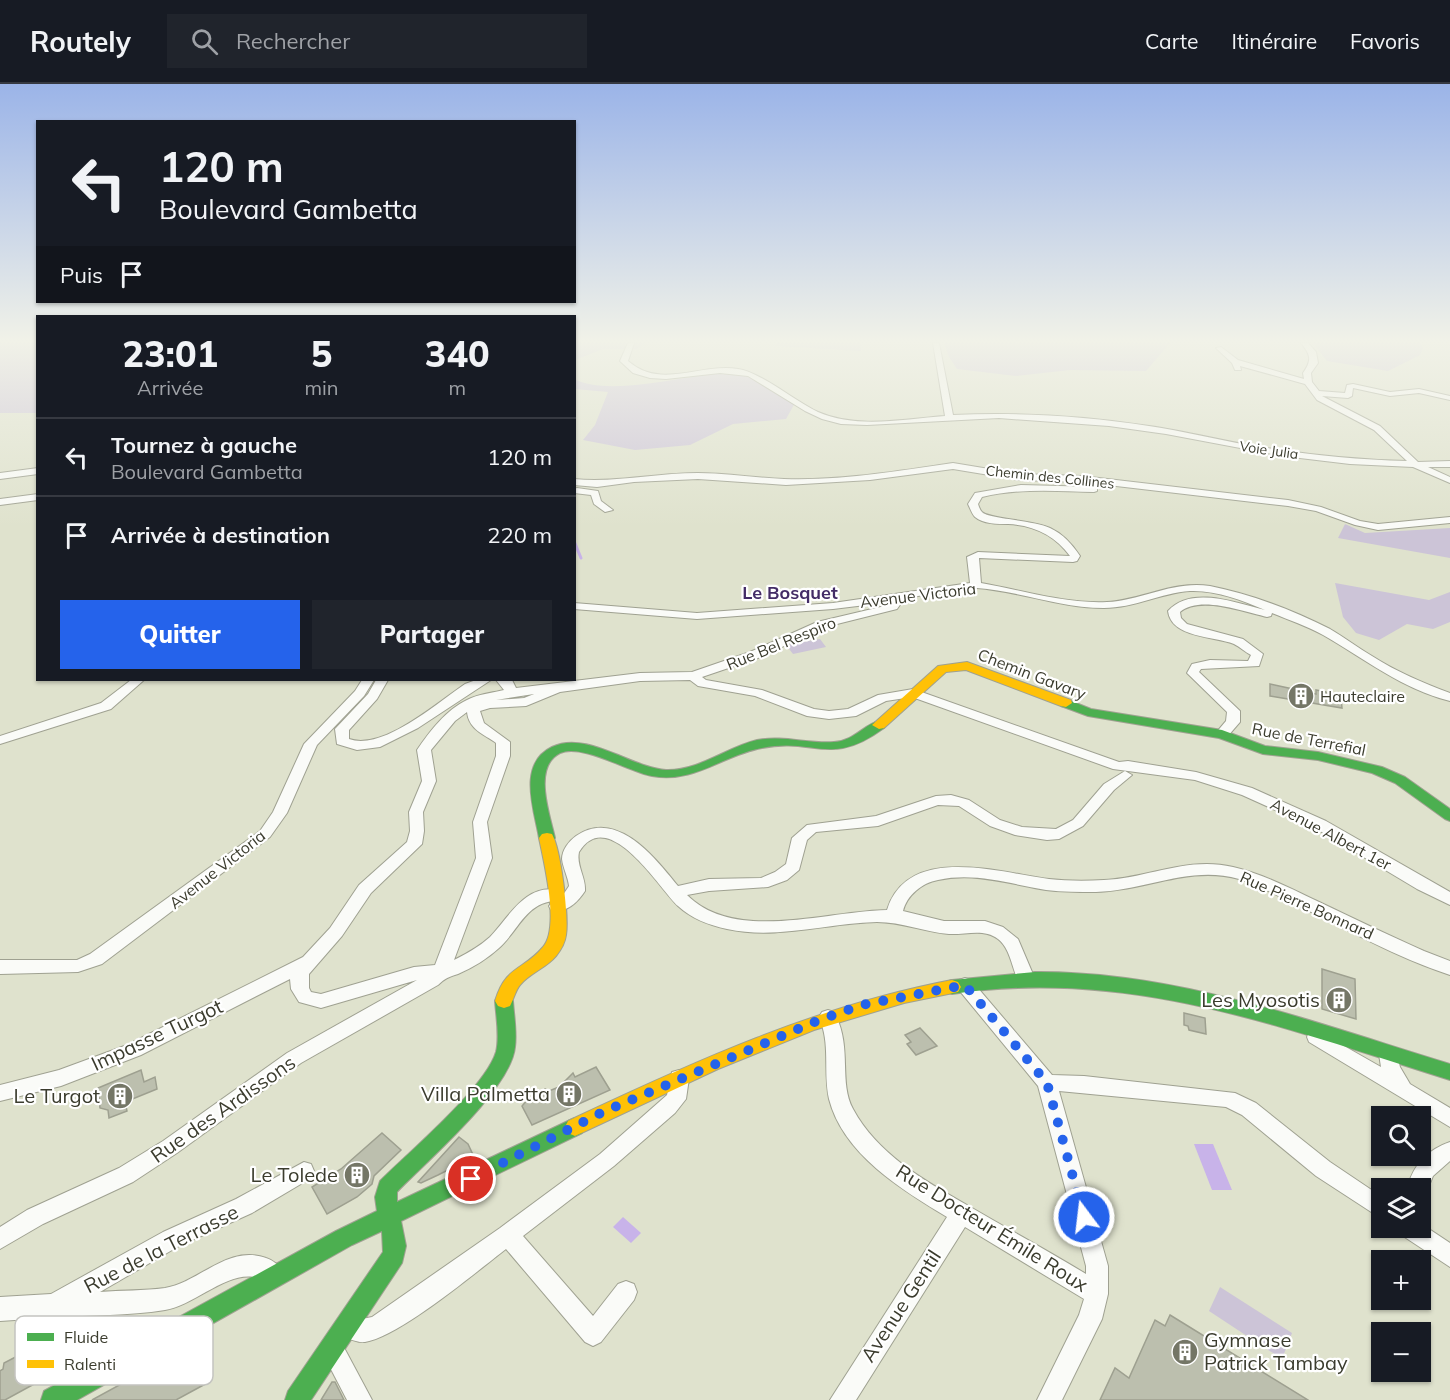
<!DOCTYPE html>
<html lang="fr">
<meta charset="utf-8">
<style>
body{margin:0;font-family:Mulish,sans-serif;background:#20242c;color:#f1f3f6;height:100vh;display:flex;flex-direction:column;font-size:22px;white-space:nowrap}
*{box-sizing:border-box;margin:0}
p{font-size:20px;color:#9ea1a6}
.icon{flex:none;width:33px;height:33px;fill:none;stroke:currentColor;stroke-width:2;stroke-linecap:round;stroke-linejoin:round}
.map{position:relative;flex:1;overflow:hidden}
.drawer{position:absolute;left:36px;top:231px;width:540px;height:366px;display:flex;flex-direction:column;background:#171b24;border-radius:0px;box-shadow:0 2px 4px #0004}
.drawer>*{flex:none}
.guide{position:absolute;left:36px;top:36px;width:540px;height:183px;border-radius:0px;box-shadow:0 2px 4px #0004;background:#171b24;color:#f1f3f6;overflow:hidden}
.tools{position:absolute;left:1371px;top:1022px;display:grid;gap:12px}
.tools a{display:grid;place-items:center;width:60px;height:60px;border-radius:0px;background:#171b24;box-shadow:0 2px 4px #0004;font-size:30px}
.pin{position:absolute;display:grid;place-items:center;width:51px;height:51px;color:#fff;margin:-26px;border:3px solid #fff;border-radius:50%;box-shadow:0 2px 6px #0007}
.me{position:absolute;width:66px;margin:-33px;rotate:345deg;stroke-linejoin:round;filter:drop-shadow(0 0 4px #0008)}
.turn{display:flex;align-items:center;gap:21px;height:126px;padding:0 24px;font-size:27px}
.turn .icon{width:78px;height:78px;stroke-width:2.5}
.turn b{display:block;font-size:42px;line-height:51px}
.then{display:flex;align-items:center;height:57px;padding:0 24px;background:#0003;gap:12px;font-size:22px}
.eta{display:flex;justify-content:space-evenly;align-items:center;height:102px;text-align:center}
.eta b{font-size:36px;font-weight:800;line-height:42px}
.action{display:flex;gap:12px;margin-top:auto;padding:12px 24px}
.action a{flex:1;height:69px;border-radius:0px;background:#2563eb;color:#fff;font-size:24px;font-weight:800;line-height:69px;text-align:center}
.action a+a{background:#20242c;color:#f1f3f6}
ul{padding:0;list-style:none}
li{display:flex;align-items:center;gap:18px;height:78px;padding:0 24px;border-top:2px solid #363941}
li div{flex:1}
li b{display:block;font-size:22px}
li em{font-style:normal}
header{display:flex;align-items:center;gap:36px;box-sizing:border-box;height:84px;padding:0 30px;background:#171b24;border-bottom:2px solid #363941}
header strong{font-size:28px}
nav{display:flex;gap:33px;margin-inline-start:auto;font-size:21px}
.search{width:420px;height:54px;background:#20242c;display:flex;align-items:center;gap:15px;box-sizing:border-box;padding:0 21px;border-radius:0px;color:#9ea1a6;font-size:22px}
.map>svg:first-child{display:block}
</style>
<header>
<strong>Routely</strong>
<div class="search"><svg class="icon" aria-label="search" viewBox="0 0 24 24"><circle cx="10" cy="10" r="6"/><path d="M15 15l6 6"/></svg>Rechercher</div>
<nav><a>Carte</a><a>Itinéraire</a><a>Favoris</a></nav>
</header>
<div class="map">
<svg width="1450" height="1316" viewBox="0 0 1450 1316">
<rect width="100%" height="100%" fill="#dfe2cd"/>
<g fill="#ccc4d7">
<rect x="0" y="259" width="37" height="70"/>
<polygon points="575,259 645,259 637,265 603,265 575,276"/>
<polygon points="776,259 860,259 861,267 775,262"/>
<polygon points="944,259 1170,259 1146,287 1070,286 1016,292 957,285 949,273"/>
<polygon points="1313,259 1420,259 1423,264 1420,271 1388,287 1327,277"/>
<path d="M747,286L795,319L786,335L733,340L690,361L635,366L583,356L595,341L608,308L575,305L574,295C612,315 701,287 747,286Z"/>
<polygon points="1345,440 1365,449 1450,444 1450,474 1338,454"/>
<polygon points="1335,499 1429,516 1450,508 1450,538 1433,545 1407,540 1379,556 1356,549 1343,533"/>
<polygon points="820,555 826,563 793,570 786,561"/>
<polygon points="1220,1203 1292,1249 1282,1275 1209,1227"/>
</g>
<g fill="#c8b3e9">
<polygon points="1194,1060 1213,1060 1232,1106 1212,1106"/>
<polygon points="623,1133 641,1149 631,1159 613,1143"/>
</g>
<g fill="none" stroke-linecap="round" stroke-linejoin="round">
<polyline stroke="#c8b3e9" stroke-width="3" points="574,457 581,474"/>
</g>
<g fill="#bcbfae" stroke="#9ea090" stroke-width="1.5">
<polygon points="1270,600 1316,610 1316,606 1326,608 1327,610 1341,613 1342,624 1270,612"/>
<polygon points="1322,885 1355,895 1356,935 1322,925"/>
<polygon points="1184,929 1205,934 1206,950 1189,946 1188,942 1184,941"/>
<polygon points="920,944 937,962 916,971 907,960 911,958 905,951"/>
<polygon points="596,983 610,1006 532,1041 522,1022 529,1014 534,1017 545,1005 549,1007 559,1003 573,989 575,993"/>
<polygon points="141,986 144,998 155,993 157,1005 125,1018 127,1027 109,1034 108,1026 100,1024 98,1004"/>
<polygon points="382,1049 401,1066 374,1092 372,1100 357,1113 327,1130 312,1103 341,1085"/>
<polygon points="459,1053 468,1060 474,1073 438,1091 421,1099 418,1098"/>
<polygon points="1170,1231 1308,1316 1100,1316 1115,1284 1129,1294 1155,1236 1165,1242"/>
<polygon points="207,1253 211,1267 202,1272 209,1298 176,1316 92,1316"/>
<polygon points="52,1254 58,1287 5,1316 0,1316 0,1287 3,1285 4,1279"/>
<polygon points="332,1298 335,1298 344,1316 321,1316"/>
</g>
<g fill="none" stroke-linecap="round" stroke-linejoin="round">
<defs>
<g id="street">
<path d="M628,259H634L628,277C661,306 700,279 738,285C760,288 795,317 818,328C856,345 905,335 945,332L933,259H939L953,331C1019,328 1085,332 1149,342C1183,347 1215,355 1248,361C1301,370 1354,376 1407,377L1374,346L1317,316L1305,300L1240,282L1241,286H1235L1232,279L1216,264L1221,263L1238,276L1304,295L1303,289C1312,276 1311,271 1301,259H1308L1316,268L1318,279L1311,289L1312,298L1319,307L1345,309L1347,301L1353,300L1390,308L1419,305L1450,312V316L1419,309L1390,312L1353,304L1352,312L1348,314L1322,312L1380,342L1418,378L1450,377V383H1428L1450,393V399L1413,383L1350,380L1283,372L1166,350L1109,342L999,334L867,341L841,340L822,335L805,327L748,292L720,289L666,295L650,294L633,289L620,277Z"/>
<path d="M953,379L1019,390L1082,392L1288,416L1321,423L1360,437L1378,440L1450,433V439L1378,446L1355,441L1316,427L1288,422L1082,398L1019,396L953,385L870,396L786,401L698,395L634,398L597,403L574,401V395C615,399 656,389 698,389C727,389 756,394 784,395C840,397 898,387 953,379Z"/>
<polygon points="38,384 38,390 0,395 0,389"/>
<path d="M1021,401L1097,403V407L1094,408C1056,407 1019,404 982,413L978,420C979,423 980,426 982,428C988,435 1034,436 1050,444C1063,450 1072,460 1080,472L1077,477L1073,478L979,474L981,499C1022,506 1065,520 1107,518C1142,516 1175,496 1210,502C1250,510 1293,526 1330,545C1344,553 1358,564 1372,572C1397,588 1423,599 1450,609V617C1402,605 1365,575 1323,551C1307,542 1289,536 1272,529L1271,532L1267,533C1244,528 1200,511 1180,528L1181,534L1187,540L1243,555L1263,570L1259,582L1201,585L1199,588L1240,627V638L1227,653H1217L1215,650L1226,637L1227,628L1187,589L1192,580L1210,576L1248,577L1251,571C1245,568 1240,563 1234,560C1214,552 1171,554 1168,527C1191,501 1237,519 1265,526C1241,516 1216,506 1190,507C1161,509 1134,524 1104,524C1060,524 1019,507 977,504C958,503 921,512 900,515L902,518L897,525L825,543L758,574L702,593L706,596L762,606L814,625L829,627L848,625L878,611L913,605L1119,678L1128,677L1196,688L1252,704L1326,737L1450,808V821L1417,805L1315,744L1242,711L1195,696L1113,685L912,613L886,617L856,632L829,635L807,632L755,612L698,602L690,596L640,597L560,608L526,622L490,624L480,627L484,639L510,658V672L487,738L492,774L454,876C466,870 479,863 490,853C509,833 527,797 561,807L563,811L561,814L569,802C568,793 563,784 562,775C562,766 569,757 576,752C617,724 655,774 678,802L709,795L761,794L775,788L786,780L792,754L807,741L876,732L936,712L951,711L969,716L1000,736L1022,743L1056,745L1073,736L1104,700L1125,687L1132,691L1114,706L1083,742L1059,755L1047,756L1015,751L990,742L959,722L938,721L878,742L816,748L807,756L799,786L787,796L768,803L709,807L687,811C735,859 826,827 887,826C908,759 1000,789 1049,795C1067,797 1086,797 1104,796C1148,794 1188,772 1233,783C1263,790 1290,804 1317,817C1353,834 1388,851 1424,867L1450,877V891C1397,874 1347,845 1297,821C1278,812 1259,801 1239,795C1189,781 1146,807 1096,808C1079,808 1063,808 1046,806C1010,800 975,788 938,796C922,799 907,811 903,827L944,837H985L1003,843L1018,855L1035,895L1032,900L1026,902L1020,900C1012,886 1011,865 998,855C984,844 965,851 949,850C924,848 902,838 877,838C827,839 777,856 727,845C709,841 692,835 678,822C659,804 608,720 579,768C576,782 586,793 585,807C578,818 566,830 551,826L549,822L554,817C526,819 518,847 499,864C487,875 472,884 458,890C449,893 445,894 438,901L301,979L177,1069L133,1098L43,1140L0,1165V1143L27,1126L119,1084L163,1057L287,969L417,896L321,924L299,918L291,905L290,895L141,971L61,1002L0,1017V1001L59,986L127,961L303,873L330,844L359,801L407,758L410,747L409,728L422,697L417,666C430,647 446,626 467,616C478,610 492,609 504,606L496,596H512L516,604L640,589L692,588L750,568L817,538L889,521L890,518L833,525L697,535L574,525V519L697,529L833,519L970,499L967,473L978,468L1070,472C1055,451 1033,441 1008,440C998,440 983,440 975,433C972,430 970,424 968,420L975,409ZM534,610L524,614L496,616ZM467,628C469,646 484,650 496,659V672L473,738L476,774L435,881L414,883L321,910L311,908L309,904V890L342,852L371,809L422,760L424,747L423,728L436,697L431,666L455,637Z"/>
<polygon points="577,404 598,407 601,417 613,426 605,428 594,420 591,411 574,409 574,405"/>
<polygon points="38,410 38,416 0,421 0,415"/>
<polygon points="131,596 144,596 111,625 0,660 0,652 101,619"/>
<polygon points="362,596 374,596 364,612 317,661 287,729 270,753 102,880 78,888 0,890 0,876 77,876 90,870 260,747 273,728 304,660 355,607"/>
<path d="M376,596H388L377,615L349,646V655C383,667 437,619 465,600L476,596H491L418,644L380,663L357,666L337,660L335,645L368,610Z"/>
<path d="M965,894L971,896L1052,991L1084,992L1235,1009L1256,1019L1330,1078L1382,1113V1135L1316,1092L1242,1031L1226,1023L1059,1007L1108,1182V1210L1102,1235L1062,1316H1037L1079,1231L1084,1215L965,1143L856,1316H830L947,1133C902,1106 843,1070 829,1015C823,987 831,960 819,933L822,928L828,926L834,928C853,963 838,997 853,1025C877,1070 925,1097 967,1121C1006,1144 1047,1166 1086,1190V1182L1038,1002L959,906L956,901L959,896Z"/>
<polygon points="1316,946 1381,983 1379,970 1381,965 1388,962 1395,965 1400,983 1410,1000 1450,1024 1450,1043 1309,958 1307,953 1309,948"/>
<path d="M679,986L686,988L689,994L686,1015L675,1029L614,1082L523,1152L593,1232L618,1200L626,1197L634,1200L637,1208L634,1216L601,1258L593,1262L585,1258L506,1165C476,1188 399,1253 365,1258C357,1259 347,1254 339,1250L335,1242L339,1234L347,1230L362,1235L372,1233L500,1144L600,1070L667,1011L672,988Z"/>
<path d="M1450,1058V1077L1433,1092L1425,1111L1420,1113V1104H1407C1414,1080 1427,1066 1450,1058Z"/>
<path d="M304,1078L311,1080L314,1087L311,1094L252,1129L179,1162L100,1208C121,1206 144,1207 165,1204C200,1198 228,1160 266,1174C275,1177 281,1183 285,1192L282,1200L274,1203C267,1200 261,1194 254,1193C226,1188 193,1222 165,1226C129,1232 91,1231 55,1233L49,1236L45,1234L0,1237V1213L51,1210L163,1148L236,1115Z"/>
<polygon points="1420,1139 1450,1159 1450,1183 1400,1150 1397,1143 1420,1143"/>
<polygon points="333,1254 341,1258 372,1316 347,1316 321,1266 325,1258"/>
</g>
<g id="fast">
<polygon points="1066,615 1091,625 1222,646 1265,662 1318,668 1382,683 1405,693 1450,725 1450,737 1445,735 1395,699 1372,689 1318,676 1263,670 1219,654 1088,632 1061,622 1060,619"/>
<path d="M879,637L886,641L884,644C830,684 815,653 762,664C723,671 694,700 652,692C629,688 582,659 560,669C532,683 550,731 555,754L552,758H542L539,754C534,725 517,680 552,663C586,646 632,684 666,686C699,687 727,663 757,656C784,651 808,660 834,658C854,657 863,641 879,637Z"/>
<path d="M1035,888C1178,887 1315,939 1450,980V996C1283,944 1130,883 952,910L946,908L943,903L946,898L952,896Z"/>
<path d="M504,910L510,912L513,917C514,932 517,948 515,963C511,1005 427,1077 397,1108V1118L568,1037L575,1034L582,1037L585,1043L582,1049L401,1137L406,1162L402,1179L311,1316H285L288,1307L383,1168L382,1147L352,1161L77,1316H41L44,1307L336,1147L377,1127L375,1113L380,1097C409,1068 485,1004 496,968C500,953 496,932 495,917L498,912Z"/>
</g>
<g id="slow">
<polygon points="967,578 1071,616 1072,619 1066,623 1061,622 966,586 946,588 884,644 879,645 872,641 938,582"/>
<path d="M547,749L552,750C561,766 569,833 566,851C565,859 561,866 556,872C546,884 530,889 520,901C515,907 514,915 510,922L504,924L498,922L495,917C506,881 523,887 543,863C560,844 544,778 539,754L542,750Z"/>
<path d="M952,896L958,898L961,903L958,908L904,919L814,946L718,985L575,1052L568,1049L565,1043L568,1037C693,978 816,922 952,896Z"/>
</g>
</defs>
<use href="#street" stroke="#9fa191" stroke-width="2"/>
<use href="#fast" stroke="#9fa191" stroke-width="2"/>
<use href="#slow" stroke="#9fa191" stroke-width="2"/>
<use href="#street" fill="#fafbf8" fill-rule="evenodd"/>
<use href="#fast" fill="#4caf50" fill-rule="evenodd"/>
<use href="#slow" fill="#ffc107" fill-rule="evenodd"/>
</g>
<linearGradient id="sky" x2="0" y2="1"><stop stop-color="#9bb4e8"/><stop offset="0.58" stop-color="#f1f2e8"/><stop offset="1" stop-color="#f1f2e8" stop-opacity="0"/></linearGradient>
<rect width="1450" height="443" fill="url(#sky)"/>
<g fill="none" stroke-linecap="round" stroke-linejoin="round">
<polyline stroke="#2563eb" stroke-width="10" stroke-dasharray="0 18" points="471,1095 603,1028 817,937 862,921 965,901 1047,999 1084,1133"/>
</g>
<defs>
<symbol id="building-disc" viewBox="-11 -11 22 22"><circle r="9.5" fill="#747666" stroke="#fff"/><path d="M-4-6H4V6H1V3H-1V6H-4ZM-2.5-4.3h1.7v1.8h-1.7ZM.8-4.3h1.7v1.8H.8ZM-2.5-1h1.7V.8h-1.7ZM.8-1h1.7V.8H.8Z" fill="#fff"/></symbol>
</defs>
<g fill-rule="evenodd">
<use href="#building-disc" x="1286" y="597" width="30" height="30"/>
<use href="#building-disc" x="1324" y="901" width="30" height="30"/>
<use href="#building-disc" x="554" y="995" width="30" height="30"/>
<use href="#building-disc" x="105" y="997" width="30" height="30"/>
<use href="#building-disc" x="342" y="1076" width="30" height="30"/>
<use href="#building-disc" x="1170" y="1253" width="30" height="30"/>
</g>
<g text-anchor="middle" stroke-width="4.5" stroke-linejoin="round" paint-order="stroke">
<g font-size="14" fill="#3b3c2e" stroke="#fff">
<text transform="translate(1269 366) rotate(8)" y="5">Voie Julia</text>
<text transform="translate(1050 393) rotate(6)" y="5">Chemin des Collines</text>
</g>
<g font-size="16" fill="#3b3c2e" stroke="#fff">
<text transform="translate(918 511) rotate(-7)" y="6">Avenue Victoria</text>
<text transform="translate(781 559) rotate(-22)" y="6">Rue Bel Respiro</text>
<text transform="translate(1032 590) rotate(21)" y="6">Chemin Gavary</text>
<text transform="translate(1309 655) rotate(11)" y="6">Rue de Terrefial</text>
<text transform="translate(1331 750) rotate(28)" y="6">Avenue Albert 1er</text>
<text transform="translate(217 785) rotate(-38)" y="6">Avenue Victoria</text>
<text transform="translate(1307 821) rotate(24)" y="6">Rue Pierre Bonnard</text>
</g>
<g font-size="16" fill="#3b3c2e" stroke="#fff" text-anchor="start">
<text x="1320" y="618">Hauteclaire</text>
</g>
<g font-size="18" font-weight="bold" fill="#432c66" stroke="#fff">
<text x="790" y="515">Le Bosquet</text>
</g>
<g font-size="20" fill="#3b3c2e" stroke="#fff" text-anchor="end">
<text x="1320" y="923">Les Myosotis</text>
<text x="550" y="1017">Villa Palmetta</text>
<text x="100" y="1019">Le Turgot</text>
<text x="338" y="1098">Le Tolede</text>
<text x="1204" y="1263" text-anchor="start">Gymnase<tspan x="1204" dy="23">Patrick Tambay</tspan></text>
</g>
<g font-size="20" fill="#3b3c2e" stroke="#fff">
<text transform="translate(157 951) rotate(-25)" y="7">Impasse Turgot</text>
<text transform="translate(223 1025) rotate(-35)" y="7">Rue des Ardissons</text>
<text transform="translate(992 1144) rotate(32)" y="7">Rue Docteur Émile Roux</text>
<text transform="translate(161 1165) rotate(-27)" y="7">Rue de la Terrasse</text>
<text transform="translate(901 1222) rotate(-57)" y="7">Avenue Gentil</text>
</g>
</g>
<rect x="15" y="1232" width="198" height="69" rx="9" fill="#fff" stroke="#c4c4c0" stroke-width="1.5"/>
<rect x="27" y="1249" width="27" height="8" fill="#4caf50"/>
<rect x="27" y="1276" width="27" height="8" fill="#ffc107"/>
<g font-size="16" fill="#3b3c2e">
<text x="64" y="1259">Fluide</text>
<text x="64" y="1286">Ralenti</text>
</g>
</svg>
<div class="tools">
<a><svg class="icon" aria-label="search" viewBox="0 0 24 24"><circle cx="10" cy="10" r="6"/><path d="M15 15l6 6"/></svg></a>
<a><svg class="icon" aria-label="layers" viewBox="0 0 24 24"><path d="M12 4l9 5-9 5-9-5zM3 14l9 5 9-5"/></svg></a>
<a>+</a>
<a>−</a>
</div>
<div class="pin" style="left:471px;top:1095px;background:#d93025"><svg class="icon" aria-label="arrive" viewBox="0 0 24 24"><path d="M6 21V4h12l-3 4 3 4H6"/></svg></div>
<svg class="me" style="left:1084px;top:1133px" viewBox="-20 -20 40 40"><circle r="17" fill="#2563eb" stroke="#fff" stroke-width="3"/><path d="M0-11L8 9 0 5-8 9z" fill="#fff"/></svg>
<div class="guide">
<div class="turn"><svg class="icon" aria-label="left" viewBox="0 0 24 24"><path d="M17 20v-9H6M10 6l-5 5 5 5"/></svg><div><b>120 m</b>Boulevard Gambetta</div></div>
<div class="then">Puis<svg class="icon" aria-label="arrive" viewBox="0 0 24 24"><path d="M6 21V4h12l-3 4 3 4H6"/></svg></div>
</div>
<section class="drawer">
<div class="eta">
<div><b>23:01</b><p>Arrivée</p></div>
<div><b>5</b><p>min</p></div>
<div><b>340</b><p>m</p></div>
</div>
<ul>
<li><svg class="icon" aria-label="left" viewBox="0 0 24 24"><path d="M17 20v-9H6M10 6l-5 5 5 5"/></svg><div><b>Tournez à gauche</b><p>Boulevard Gambetta</p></div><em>120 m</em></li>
<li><svg class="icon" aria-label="arrive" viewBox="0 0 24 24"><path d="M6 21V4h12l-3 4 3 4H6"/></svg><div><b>Arrivée à destination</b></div><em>220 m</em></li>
</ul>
<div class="action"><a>Quitter</a><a>Partager</a></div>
</section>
</div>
